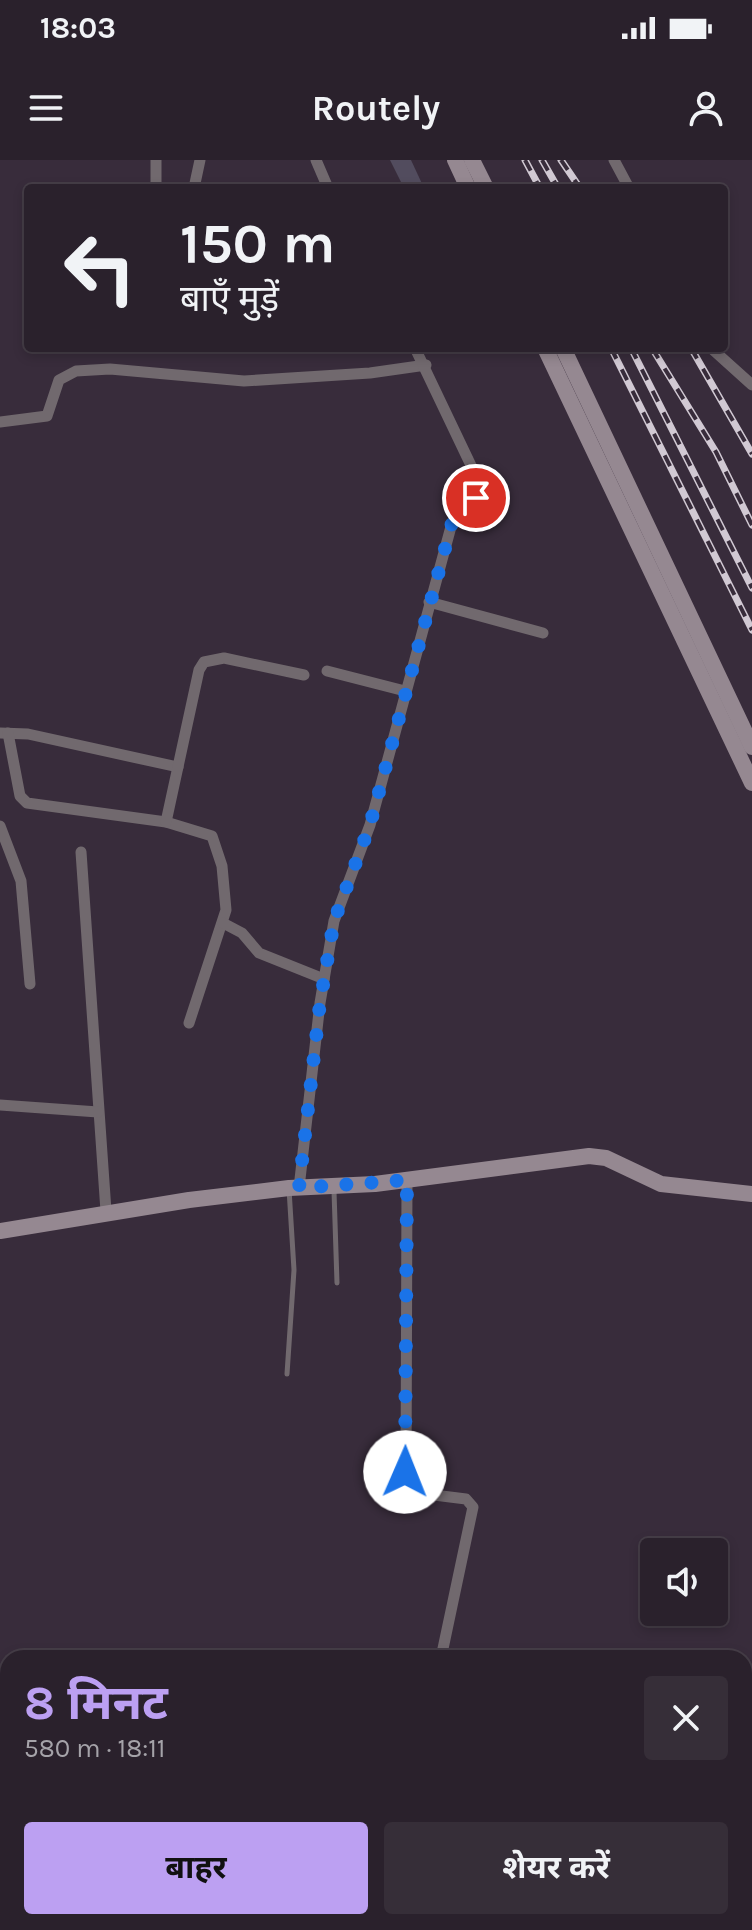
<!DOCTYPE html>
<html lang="hi">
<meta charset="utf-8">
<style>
body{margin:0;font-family:Karla,"Noto Sans Devanagari",sans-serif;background:#362e38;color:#f1f3f6;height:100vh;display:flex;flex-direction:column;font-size:30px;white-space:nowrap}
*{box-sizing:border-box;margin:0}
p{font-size:26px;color:#a5a3a9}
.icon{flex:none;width:44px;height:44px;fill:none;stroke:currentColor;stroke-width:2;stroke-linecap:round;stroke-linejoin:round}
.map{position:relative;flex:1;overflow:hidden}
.panel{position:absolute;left:0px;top:1490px;width:752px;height:280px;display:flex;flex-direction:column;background:#2a212c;border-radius:24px 24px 0 0;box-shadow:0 4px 12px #0003,0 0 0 2px #463e48}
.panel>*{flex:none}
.banner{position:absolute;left:24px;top:24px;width:704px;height:168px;border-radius:8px;box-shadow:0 4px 12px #0003,0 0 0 2px #463e48;background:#2a212c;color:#f1f3f6;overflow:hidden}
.fabs{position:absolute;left:640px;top:1378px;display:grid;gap:16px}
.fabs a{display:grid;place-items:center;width:88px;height:88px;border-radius:8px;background:#2a212c;box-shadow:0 4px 12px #0003,0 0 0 2px #463e48;font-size:40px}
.pin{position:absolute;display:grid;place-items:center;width:68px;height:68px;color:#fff;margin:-34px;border:4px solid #fff;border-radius:50%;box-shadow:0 2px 8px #0007}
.me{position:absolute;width:88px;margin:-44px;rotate:1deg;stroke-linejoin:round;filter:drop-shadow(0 0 6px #0008)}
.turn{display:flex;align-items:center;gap:28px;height:168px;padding:0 24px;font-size:36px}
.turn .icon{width:104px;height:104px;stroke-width:2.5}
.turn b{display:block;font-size:56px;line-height:68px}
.round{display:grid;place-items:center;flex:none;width:84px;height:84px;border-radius:8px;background:#362e38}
.overview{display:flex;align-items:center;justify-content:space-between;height:136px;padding:0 24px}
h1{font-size:48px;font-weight:700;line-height:60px;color:#bca0f2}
.button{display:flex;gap:16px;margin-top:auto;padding:16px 24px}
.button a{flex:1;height:92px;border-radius:8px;background:#bca0f2;color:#111;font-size:32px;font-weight:700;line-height:92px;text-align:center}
.button a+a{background:#362e38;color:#f1f3f6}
.status{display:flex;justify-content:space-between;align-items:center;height:56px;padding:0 40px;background:#2a212c;direction:ltr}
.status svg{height:22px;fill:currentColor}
header{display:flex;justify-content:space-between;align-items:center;height:104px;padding:0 24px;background:#2a212c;font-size:36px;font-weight:700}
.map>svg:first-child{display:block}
</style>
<div class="status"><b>18:03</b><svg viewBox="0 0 49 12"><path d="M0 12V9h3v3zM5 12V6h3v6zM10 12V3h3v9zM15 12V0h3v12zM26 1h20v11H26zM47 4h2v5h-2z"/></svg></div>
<header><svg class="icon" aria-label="menu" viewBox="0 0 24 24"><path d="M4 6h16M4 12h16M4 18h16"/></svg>Routely<svg class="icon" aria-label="person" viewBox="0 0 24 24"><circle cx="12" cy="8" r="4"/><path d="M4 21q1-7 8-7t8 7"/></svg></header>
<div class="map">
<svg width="752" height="1770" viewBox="0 0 752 1770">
<rect width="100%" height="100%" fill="#382c3b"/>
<polygon fill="#524c5e" points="390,0 411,0 424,28 404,28"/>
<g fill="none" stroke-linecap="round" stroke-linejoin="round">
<g stroke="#71696e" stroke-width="5">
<polyline points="334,1031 337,1123"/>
<polyline points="287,1214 294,1110 289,1029"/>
</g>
<g stroke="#71696e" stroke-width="11">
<polyline points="316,0 328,28"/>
<polyline points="614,0 629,28"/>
<polyline points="156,28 156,0"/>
<polyline points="194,28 200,0"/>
<polyline points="711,188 752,225"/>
<polyline points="0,262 47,256 59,220 76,211 110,209 244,221 370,213 426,205"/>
<polyline points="429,442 543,473"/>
<polyline points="327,511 405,531"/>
<polyline points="0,573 28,574 178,607"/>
<polyline points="8,573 20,636 27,643 166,662 212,676 222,706 226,750 189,863"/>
<polyline points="166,662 199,510 204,502 224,498 304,515"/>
<polyline points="0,666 21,721 30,824"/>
<polyline points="81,692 106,1051"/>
<polyline points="223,763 242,773 259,793 324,819"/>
<polyline points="0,945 98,952"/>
<polyline points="407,1020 406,1320 418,1333 466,1339 473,1347 441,1498"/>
<path d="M299,1028L320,843L334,761L370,665L452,363C459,344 484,343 477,318L415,188"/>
<polyline points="744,1624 752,1623"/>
<polyline points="370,1762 371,1770"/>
<polyline points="444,1762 445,1770"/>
<polyline points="534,1762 534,1770"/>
<polyline points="710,1762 712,1770"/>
<polyline points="0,1769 3,1770"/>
</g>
<g stroke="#958891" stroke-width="16">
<polyline points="455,0 468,28"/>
<polyline points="472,0 486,28"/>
<polyline points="545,188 752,623"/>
<polyline points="563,188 752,587"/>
<polyline points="0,1071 189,1040 289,1028 375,1024 589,996 606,998 661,1024 752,1034"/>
</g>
<defs>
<g id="rail">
<polyline points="525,0 540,28"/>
<polyline points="542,0 558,28"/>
<polyline points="561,0 580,28"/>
<polyline points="611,188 752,470"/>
<polyline points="631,188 752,428"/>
<polyline points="652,188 716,292 752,365"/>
<polyline points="691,188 752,294"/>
</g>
</defs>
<use href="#rail" stroke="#d1c9d3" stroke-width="7"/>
<use href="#rail" stroke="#382c3b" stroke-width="4" stroke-dasharray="12" stroke-linecap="butt"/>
</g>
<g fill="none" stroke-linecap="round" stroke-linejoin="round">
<polyline stroke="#1a73e8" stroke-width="14" stroke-dasharray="0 25.2" points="405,1312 407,1020 299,1028 320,843 334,761 370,665 452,363 459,349 476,338"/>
</g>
</svg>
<div class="fabs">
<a><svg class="icon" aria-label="sound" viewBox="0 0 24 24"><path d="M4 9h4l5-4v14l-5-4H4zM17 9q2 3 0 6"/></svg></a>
</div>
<div class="pin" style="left:476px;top:338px;background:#d93025"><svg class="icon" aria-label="arrive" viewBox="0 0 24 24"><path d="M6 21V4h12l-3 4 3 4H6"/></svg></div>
<svg class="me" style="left:405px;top:1312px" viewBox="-20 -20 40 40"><circle r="19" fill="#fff"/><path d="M0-13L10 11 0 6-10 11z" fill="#1a73e8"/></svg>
<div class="banner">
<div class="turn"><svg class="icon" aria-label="left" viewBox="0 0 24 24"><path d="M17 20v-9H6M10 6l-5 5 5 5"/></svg><div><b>150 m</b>बाएँ मुड़ें</div></div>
</div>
<section class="panel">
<div class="overview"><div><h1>8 मिनट</h1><p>580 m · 18:11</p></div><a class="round"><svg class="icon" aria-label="close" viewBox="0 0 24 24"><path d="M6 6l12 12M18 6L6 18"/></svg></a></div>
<div class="button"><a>बाहर</a><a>शेयर करें</a></div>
</section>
</div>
